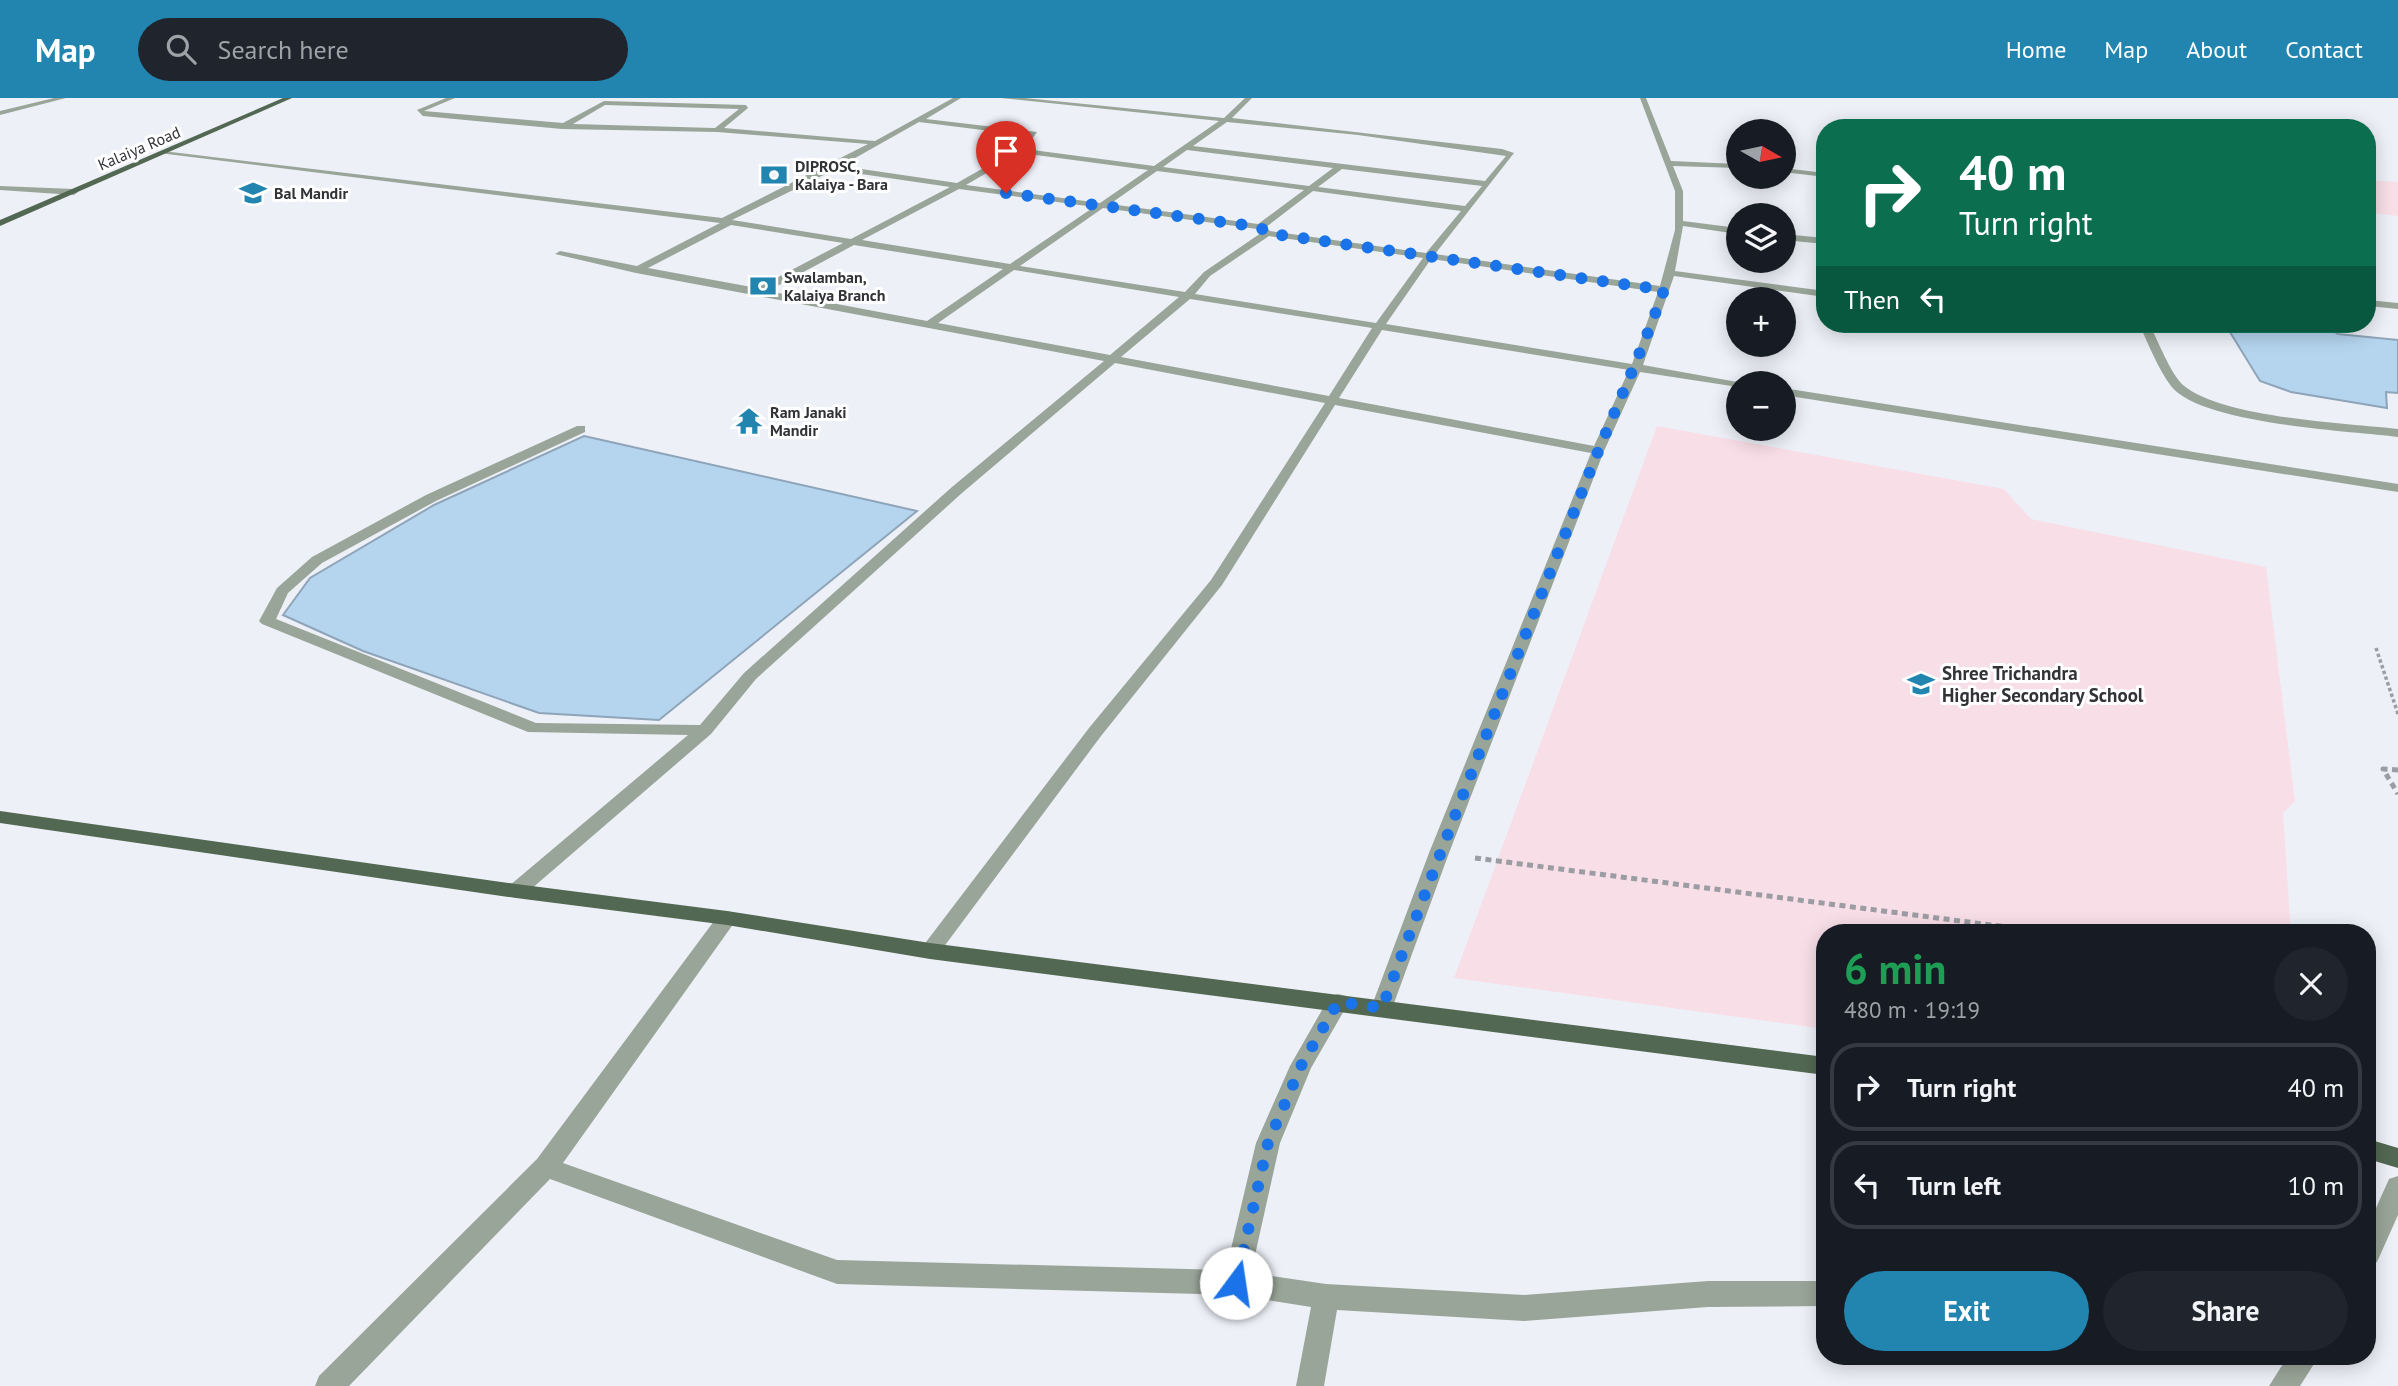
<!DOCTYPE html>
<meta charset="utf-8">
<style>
body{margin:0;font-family:"PT Sans",sans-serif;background:#20242c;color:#f1f3f6;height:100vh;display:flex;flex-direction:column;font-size:26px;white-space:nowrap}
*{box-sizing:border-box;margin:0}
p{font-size:23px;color:#9ea1a6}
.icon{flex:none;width:38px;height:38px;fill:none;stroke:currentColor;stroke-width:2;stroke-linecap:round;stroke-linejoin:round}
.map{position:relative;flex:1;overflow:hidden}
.drawer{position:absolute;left:1816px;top:826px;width:560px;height:441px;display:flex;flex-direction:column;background:#171b24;border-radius:28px;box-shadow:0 4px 18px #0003}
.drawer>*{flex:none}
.banner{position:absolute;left:1816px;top:21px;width:560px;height:214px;border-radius:28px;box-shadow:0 4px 18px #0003;background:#0b6e4f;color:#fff;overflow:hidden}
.needle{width:46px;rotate:99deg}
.tools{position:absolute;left:1726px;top:21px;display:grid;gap:14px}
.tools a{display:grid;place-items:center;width:70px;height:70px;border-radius:50%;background:#171b24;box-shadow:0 4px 18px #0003;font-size:35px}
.pin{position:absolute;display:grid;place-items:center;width:60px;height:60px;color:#fff;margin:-72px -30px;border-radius:50% 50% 50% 0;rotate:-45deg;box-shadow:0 0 7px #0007}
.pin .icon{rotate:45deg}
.me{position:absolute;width:77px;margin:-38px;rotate:14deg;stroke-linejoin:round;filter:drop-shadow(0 0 5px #0008)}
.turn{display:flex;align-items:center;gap:24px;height:147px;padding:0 28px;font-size:32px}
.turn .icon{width:91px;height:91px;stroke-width:2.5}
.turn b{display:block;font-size:49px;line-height:60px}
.then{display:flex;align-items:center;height:66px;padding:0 28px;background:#0003;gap:14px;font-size:26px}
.round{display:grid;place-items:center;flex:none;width:74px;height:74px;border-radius:37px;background:#20242c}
.head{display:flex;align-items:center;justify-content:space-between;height:119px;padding:0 28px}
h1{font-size:42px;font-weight:700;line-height:52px;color:#1e9e55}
.button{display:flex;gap:14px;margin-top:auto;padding:14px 28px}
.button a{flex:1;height:80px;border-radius:42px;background:#2185af;color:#fff;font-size:28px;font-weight:700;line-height:80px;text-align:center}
.button a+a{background:#20242c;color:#f1f3f6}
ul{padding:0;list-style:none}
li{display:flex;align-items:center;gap:21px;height:88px;margin:0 14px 10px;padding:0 14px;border:4px solid #363941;border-radius:28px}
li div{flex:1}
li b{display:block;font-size:26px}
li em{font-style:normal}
header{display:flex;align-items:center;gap:42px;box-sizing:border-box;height:98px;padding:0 35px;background:#2185af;color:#fff}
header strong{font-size:33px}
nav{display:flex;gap:38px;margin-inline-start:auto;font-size:24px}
.search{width:490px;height:63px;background:#20242c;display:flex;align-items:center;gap:18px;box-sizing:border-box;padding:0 24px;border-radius:38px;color:#9ea1a6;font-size:26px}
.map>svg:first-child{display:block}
</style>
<header>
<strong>Map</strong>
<div class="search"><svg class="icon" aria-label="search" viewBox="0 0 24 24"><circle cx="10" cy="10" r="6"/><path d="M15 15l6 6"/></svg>Search here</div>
<nav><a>Home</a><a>Map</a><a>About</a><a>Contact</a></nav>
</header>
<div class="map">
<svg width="2398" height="1288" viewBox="0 0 2398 1288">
<rect width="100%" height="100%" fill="#eef0f8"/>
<g fill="#f8dee7">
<polygon points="2368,82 2398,84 2398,118 2374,115 2368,110"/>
<polygon points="1657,328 2004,391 2031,421 2266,469 2295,703 2283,715 2291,835 1825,835 1825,931 1454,880"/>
</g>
<g fill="#b5d5ef" stroke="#8ea4b8" stroke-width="2">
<polygon points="2225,226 2323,226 2338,236 2398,242 2398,295 2386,294 2387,310 2291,294 2260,283"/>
<polygon points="584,338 917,413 659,622 539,615 363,553 283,517 310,480 434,407"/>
</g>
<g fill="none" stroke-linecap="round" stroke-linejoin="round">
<polyline stroke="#9b9da3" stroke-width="3.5" stroke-dasharray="3.5 2.5" stroke-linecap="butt" points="2376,550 2398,616"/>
<g stroke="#9b9da3" stroke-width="5" stroke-dasharray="6 4.5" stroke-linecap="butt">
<polyline points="2398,672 2383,671 2398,696"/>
<polyline points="1475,760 2053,835"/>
</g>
<g fill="#9aa599" fill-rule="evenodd">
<polygon points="54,0 66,0 0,17 0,13"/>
<path d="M446,0H455L424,13L563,25L604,3L746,7L748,10L724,30L875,43L953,0H961L926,21L1037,34L1025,51L1154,68L1219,23L1001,0H1025L1224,20L1245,0H1252L1232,20L1502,51L1514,55L1435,156L1660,188L1675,132V93L1640,0H1646L1671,63L1738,66V70L1673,68L1683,93V123L1738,130V136L1683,128L1675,173L1825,193V199L1674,178L1643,267L1743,285H1738V289L1640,274L1604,353L1449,755L1390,916L1382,918L1374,916L1371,910L1429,755L1591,355L1335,307L1222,487L1101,638L937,858L930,861L923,858L920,853L923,848L1089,630L1211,482L1325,305L1115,265L962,395L756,581L711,636L523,798H509L506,793L509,788L688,637L528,634L262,526L259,523L277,490L312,459L426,397L577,328H585V334L436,403L322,465L288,495L276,521L536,625L700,627L744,575L952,389L1104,263L636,175L555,156L560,153L637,168L720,125L159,55L163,53L722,120L868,46L717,34L562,31L423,18L417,12ZM605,7L739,11L715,30L573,26ZM919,24L1029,38L1017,51L957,85L841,68ZM1227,24L1358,37L1506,58L1485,83L1193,48ZM1187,52L1333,70L1309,88L1163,69ZM1021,55L1148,72L1100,105L966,87ZM1342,71L1482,88L1465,108L1318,89ZM834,72L950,89L851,141L732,122ZM1157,73L1304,92L1258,126L1110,106ZM959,91L1094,109L1010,166L862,142ZM1313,93L1461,113L1426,155L1270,133L1266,129ZM1103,110L1257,131L1261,135L1204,174L1185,194L1020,168ZM731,127L843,145L757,190L648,170ZM1269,138L1423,160L1376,225L1195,196L1210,178ZM854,147L1003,171L927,223L768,193ZM1431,161L1658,194L1632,266L1386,226ZM1014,172L1179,199L1110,257L938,225ZM1190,201L1372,230L1329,298L1121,259ZM1382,232L1629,272L1594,348L1339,300Z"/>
<polygon points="1783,70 1825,75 1825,79 1783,74"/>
<polygon points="0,88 74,91 78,94 74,97 0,92"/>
<polygon points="1783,136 1825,140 1825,146 1783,142"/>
<polygon points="2368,202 2398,205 2398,211 2368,208"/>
<polygon points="2034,226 2052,226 2053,227 2048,230"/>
<path d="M2139,226H2149C2158,242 2170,275 2183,287C2221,320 2345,325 2398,331V339C2349,333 2200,326 2171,288C2158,271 2148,245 2139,226Z"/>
<polygon points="1783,290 2398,386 2398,394 1783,297"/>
<polygon points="727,813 734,815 737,820 734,825 563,1065 837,1162 1226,1172 1256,1045 1290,968 1330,898 1338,896 1346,898 1349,904 1311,970 1280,1045 1251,1175 1326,1186 1524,1197 1708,1183 1825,1183 1825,1208 1708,1209 1524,1223 1337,1212 1324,1288 1296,1288 1311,1209 1236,1197 837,1186 550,1081 349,1288 315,1288 319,1278 537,1061 720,815"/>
<polygon points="2398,1078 2398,1117 2377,1164 2368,1168 2368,1128 2389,1081"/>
<polygon points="2288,1258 2319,1258 2300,1288 2269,1288"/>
</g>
<g fill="#536852" fill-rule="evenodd">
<polygon points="283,0 292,0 0,128 0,122"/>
<polygon points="0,713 516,786 727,813 930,845 1825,959 1825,977 930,861 727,827 516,800 0,725"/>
<polygon points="2368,1041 2398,1050 2398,1070 2368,1061"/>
</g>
</g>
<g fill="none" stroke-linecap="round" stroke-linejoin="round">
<path stroke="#1a73e8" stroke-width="12" stroke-dasharray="0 21.6" d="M1006,95L1260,129L1267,135L1664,192C1638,264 1605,333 1578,404C1511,573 1445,741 1382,910L1338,904L1301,968L1268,1045L1236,1185"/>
</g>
<defs>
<symbol id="bank-bare" viewBox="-9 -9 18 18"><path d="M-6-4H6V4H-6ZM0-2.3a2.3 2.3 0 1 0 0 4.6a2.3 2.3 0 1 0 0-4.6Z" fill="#2185af" stroke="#fff" stroke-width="2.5" paint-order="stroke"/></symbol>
<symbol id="school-bare" viewBox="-9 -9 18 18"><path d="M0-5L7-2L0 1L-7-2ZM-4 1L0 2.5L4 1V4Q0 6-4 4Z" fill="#2185af" stroke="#fff" stroke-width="2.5" paint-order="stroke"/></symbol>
<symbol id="temple-bare" viewBox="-9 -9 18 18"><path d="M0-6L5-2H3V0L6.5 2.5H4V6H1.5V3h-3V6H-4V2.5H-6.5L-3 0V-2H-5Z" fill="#2185af" stroke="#fff" stroke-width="2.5" paint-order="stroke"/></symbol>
</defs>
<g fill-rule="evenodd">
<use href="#bank-bare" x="755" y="58" width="38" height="38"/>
<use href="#school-bare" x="234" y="76" width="38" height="38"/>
<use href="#bank-bare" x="744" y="169" width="38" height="38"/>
<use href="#temple-bare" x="730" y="304" width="38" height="38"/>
<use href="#school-bare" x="1902" y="567" width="38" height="38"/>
</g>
<g text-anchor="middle" stroke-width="6" stroke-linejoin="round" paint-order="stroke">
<g font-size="16" fill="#323337" stroke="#fff">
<text transform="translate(139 50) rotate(-23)" y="6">Kalaiya Road</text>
</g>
<g font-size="16" font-weight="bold" fill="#323337" stroke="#fff" text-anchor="start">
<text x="795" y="74">DIPROSC,<tspan x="795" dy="18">Kalaiya - Bara</tspan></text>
<text x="274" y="101">Bal Mandir</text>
<text x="784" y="185">Swalamban,<tspan x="784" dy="18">Kalaiya Branch</tspan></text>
<text x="770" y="320">Ram Janaki<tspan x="770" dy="18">Mandir</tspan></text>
</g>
<g font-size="19" font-weight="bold" fill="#323337" stroke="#fff" text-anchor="start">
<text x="1942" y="582">Shree Trichandra<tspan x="1942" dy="22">Higher Secondary School</tspan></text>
</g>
</g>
</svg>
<div class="tools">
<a><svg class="needle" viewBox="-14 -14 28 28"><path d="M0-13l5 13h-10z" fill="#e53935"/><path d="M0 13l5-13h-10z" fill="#9ea1a6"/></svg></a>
<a><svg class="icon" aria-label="layers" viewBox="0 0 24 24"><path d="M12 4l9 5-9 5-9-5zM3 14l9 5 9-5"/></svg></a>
<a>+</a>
<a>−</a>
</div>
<div class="pin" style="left:1006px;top:95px;background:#d93025"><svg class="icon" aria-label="arrive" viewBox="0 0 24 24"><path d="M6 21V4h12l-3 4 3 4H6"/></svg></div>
<svg class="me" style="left:1236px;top:1185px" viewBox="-20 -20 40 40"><circle r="19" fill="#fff"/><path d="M0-13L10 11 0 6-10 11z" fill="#1a73e8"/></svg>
<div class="banner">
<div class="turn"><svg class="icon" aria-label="right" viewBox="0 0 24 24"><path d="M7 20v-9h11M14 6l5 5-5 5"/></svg><div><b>40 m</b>Turn right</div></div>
<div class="then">Then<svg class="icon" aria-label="left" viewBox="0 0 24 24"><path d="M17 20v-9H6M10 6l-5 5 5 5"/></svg></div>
</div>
<section class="drawer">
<div class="head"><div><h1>6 min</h1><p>480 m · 19:19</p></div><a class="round"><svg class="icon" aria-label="close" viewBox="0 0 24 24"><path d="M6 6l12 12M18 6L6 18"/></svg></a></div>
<ul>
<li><svg class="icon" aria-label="right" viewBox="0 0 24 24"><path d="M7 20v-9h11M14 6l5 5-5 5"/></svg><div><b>Turn right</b></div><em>40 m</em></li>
<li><svg class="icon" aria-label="left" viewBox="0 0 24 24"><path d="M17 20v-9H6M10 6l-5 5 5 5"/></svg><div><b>Turn left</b></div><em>10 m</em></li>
</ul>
<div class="button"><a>Exit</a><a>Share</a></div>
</section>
</div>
